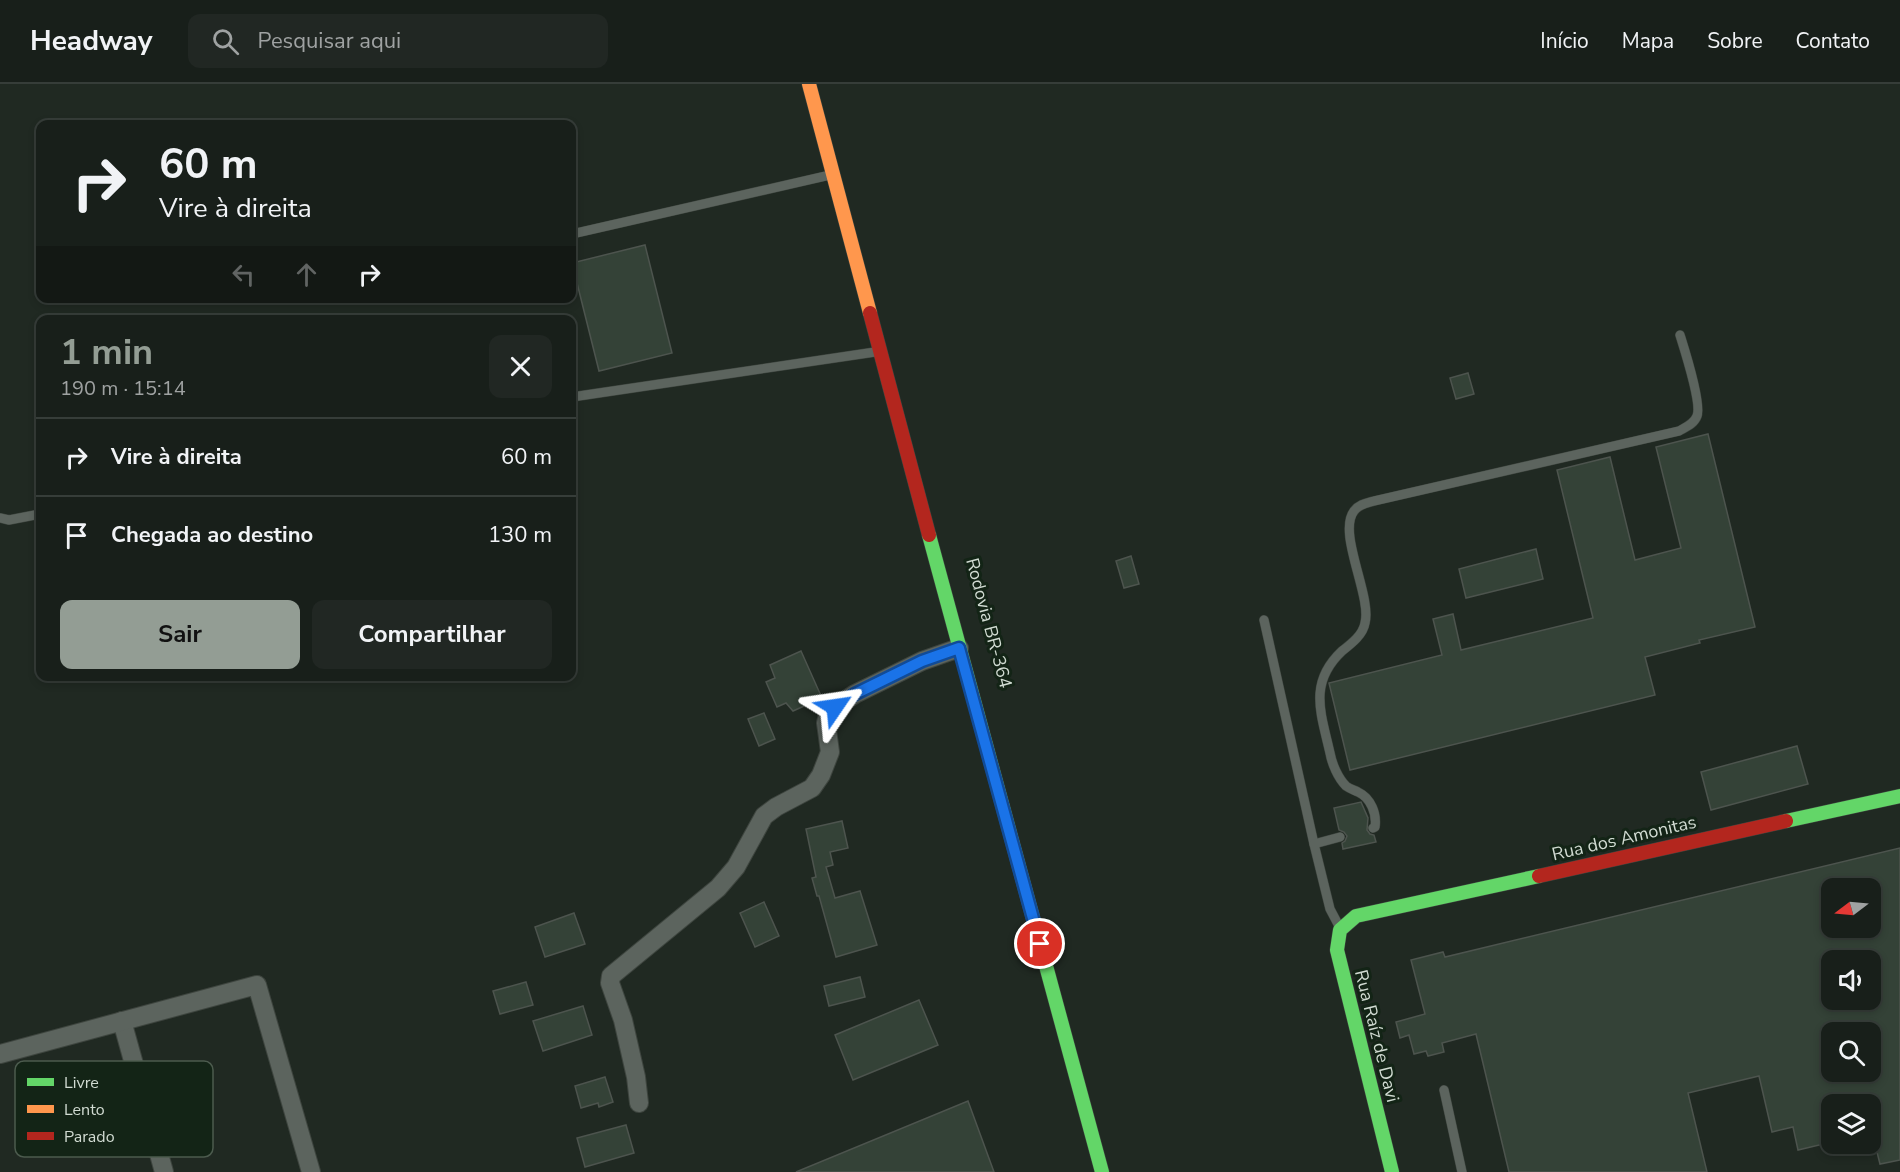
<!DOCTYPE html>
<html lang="pt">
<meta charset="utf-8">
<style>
body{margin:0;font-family:"Nunito Sans",sans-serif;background:#212723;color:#f1f3f6;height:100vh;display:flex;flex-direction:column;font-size:22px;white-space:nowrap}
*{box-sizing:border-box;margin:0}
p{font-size:20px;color:#9fa2a2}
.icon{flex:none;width:33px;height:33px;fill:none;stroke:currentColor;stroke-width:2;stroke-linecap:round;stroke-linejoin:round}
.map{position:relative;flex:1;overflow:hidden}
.panel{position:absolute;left:36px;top:231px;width:540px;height:366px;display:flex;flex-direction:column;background:#181f1a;border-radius:12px;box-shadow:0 3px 9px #0003,0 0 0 2px #363d39}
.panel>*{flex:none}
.banner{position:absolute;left:36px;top:36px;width:540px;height:183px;border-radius:12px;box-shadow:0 3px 9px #0003,0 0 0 2px #363d39;background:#181f1a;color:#f1f3f6;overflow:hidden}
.needle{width:39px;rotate:254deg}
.buttons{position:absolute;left:1821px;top:794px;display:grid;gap:12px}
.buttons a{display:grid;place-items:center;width:60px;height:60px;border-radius:12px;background:#181f1a;box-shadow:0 3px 9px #0003,0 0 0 2px #363d39;font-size:30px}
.pin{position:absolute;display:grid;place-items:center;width:51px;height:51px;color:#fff;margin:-26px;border:3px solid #fff;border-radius:50%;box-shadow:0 2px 6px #0007}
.me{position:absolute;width:66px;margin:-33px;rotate:58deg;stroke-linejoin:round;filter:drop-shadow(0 0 4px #0008)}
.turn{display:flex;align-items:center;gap:21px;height:126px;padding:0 24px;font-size:27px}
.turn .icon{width:78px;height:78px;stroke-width:2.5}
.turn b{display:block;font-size:42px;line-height:51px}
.lanes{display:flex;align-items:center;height:57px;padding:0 24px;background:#0003;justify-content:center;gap:30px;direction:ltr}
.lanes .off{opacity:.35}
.round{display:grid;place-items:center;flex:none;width:63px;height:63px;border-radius:12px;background:#212723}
.headline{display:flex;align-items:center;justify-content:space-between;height:102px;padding:0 24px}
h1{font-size:36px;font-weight:700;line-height:45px;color:#939d94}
.action{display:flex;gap:12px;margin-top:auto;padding:12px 24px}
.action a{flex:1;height:69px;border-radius:12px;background:#939d94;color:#111;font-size:24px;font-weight:700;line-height:69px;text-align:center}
.action a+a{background:#212723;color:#f1f3f6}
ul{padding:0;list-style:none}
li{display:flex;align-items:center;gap:18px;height:78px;padding:0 24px;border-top:2px solid #363d39}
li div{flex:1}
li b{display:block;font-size:22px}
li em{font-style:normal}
header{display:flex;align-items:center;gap:36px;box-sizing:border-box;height:84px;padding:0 30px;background:#181f1a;border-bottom:2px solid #363d39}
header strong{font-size:28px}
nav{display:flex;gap:33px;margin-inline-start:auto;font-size:21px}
.search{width:420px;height:54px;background:#212723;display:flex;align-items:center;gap:15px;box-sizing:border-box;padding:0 21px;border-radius:12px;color:#9fa2a2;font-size:22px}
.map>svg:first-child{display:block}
</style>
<header>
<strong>Headway</strong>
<div class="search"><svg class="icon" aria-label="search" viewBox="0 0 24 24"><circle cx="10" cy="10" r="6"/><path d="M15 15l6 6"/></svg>Pesquisar aqui</div>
<nav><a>Início</a><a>Mapa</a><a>Sobre</a><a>Contato</a></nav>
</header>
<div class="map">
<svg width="1900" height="1088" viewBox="0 0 1900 1088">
<rect width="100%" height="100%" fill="#202922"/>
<g fill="#344237" stroke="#4d544e" stroke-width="1.5" fill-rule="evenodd">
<polygon points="645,161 672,269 599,287 572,179"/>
<polygon points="1468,289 1474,310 1456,315 1450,294"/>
<polygon points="1708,350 1755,543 1699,556 1700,559 1645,573 1655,611 1350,686 1329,599 1442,571 1433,535 1453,530 1461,566 1593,534 1557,386 1610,373 1635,476 1681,464 1656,363"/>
<polygon points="1536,465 1543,495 1466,514 1459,485"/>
<polygon points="1131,472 1139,500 1124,504 1116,477"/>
<polygon points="801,567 822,614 793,627 786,619 777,623 766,598 775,594 770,581"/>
<polygon points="764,629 775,655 759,662 748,635"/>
<polygon points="1797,662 1808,700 1711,726 1701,688"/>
<polygon points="1361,718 1368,734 1367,746 1370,750 1374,751 1376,758 1343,765 1342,759 1345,757 1347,752 1344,748 1339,746 1334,724"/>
<polygon points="842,737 848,764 830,768 833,781 826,783 835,814 860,807 877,861 836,873 819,812 817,812 812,794 816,793 806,745"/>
<path d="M1900,764V1076L1880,1080L1872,1048L1870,1049V1020H1832V1058L1798,1066L1793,1043L1772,1048L1759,992L1688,1009L1707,1088H1509L1476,950L1442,959L1444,968L1428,972L1426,967L1414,970L1409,951L1400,954L1396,938L1425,930L1411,876L1443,868L1445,873ZM1832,804H1870V843H1832ZM1832,876H1870V915H1832ZM1832,948H1870V987H1832Z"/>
<polygon points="764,818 779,852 755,863 740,829"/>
<polygon points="574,829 585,860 545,873 535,843"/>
<polygon points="860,893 865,913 829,922 824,902"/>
<polygon points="526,898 533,921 500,930 493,907"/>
<polygon points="919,916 938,961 853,996 835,951"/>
<polygon points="583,922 592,951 543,967 533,937"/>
<polygon points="605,993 613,1018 599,1023 598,1019 581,1024 575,1002"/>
<polygon points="968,1017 994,1088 796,1088"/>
<polygon points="626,1041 634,1069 585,1083 577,1054"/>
</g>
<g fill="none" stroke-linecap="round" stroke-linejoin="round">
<defs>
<g id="lane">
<polyline points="572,150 830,91"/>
<polyline points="572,313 875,268"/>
<polyline points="0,434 9,436 40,430"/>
<polyline points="1264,536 1314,760"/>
<path d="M1373,744L1375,743C1377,730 1371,714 1358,708C1354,706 1350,705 1346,702C1338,694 1332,680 1330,669C1321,629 1308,599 1342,567C1351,560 1363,551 1365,539C1372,512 1337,449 1354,427C1359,420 1367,419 1374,417L1679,347C1686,343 1694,340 1697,332C1702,320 1685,267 1680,251"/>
<polyline points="1339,842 1330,825 1314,760 1340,753"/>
<polyline points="1444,1006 1462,1088"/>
</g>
<g id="street">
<polyline points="122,937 164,1088"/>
<polyline points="0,970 257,901 311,1088"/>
<polyline points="639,1019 636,993 623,936 610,899 611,892 718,804 736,783 764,732 776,723 812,704 821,691 830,668 826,639 828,631 835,623 855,610 922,577 959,564"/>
</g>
<g id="fast">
<polyline points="929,451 1102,1088"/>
<polyline points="1786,737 1900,712"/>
<polyline points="1392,1088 1337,866 1340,846 1356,832 1539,792"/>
</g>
<polyline id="slow" points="809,0 870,229"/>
<g id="jam">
<polyline points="870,229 929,451"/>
<polyline points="1539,792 1786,737"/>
</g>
</defs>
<use href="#lane" stroke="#3e453f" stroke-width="10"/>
<use href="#street" stroke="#3e453f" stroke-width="20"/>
<use href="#fast" stroke="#3e453f" stroke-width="15"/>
<use href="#slow" stroke="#3e453f" stroke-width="15"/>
<use href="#jam" stroke="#3e453f" stroke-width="15"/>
<use href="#lane" stroke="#5c645e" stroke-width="9"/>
<use href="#street" stroke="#5c645e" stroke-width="18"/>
<use href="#fast" stroke="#63d668" stroke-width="14"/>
<use href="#slow" stroke="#ff974d" stroke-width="14"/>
<use href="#jam" stroke="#b3261e" stroke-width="14"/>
</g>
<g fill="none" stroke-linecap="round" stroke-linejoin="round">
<defs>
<polyline id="route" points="835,623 855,610 922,577 959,564 1040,860"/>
</defs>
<use href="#route" stroke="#114b97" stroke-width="15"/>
<use href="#route" stroke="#1a73e8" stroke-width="10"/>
</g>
<g text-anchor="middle" stroke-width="6" stroke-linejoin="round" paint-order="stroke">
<g font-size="18" fill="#d1dbd2" stroke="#132416">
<text transform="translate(989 539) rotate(75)" y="6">Rodovia BR-364</text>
<text transform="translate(1624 754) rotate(-13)" y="6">Rua dos Amonitas</text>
<text transform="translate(1377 952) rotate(76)" y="6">Rua Raíz de Davi</text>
</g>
</g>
<rect x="15" y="977" width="198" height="96" rx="9" fill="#132416" stroke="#4c5b4e" stroke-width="1.5"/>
<rect x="27" y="994" width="27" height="8" fill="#63d668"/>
<rect x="27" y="1021" width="27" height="8" fill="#ff974d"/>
<rect x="27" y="1048" width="27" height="8" fill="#b3261e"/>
<g font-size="16" fill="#d1dbd2">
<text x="64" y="1004">Livre</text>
<text x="64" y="1031">Lento</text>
<text x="64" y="1058">Parado</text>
</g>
</svg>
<div class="buttons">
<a><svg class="needle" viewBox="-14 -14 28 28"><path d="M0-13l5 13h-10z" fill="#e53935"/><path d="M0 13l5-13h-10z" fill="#9fa2a2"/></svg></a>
<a><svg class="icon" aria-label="sound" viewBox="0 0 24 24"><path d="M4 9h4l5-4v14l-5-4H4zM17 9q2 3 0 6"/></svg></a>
<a><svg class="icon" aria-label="search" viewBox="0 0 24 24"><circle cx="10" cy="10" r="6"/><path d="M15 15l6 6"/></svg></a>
<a><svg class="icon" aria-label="layers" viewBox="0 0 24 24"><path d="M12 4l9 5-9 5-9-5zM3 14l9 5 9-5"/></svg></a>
</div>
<div class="pin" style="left:1040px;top:860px;background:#d93025"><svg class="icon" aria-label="arrive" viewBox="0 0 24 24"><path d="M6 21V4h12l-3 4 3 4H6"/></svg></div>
<svg class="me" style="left:835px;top:623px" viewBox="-20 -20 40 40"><path d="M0-17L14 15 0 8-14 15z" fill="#1a73e8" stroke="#fff" stroke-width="4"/></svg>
<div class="banner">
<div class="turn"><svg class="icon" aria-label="right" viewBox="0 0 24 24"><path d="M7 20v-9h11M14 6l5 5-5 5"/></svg><div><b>60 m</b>Vire à direita</div></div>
<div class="lanes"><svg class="icon off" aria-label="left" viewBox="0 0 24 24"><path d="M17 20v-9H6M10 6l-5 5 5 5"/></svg><svg class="icon off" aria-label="ahead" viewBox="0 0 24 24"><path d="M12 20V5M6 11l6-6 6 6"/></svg><svg class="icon" aria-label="right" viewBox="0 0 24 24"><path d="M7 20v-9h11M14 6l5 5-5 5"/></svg></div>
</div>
<section class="panel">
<div class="headline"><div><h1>1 min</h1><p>190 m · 15:14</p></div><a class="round"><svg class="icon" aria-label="close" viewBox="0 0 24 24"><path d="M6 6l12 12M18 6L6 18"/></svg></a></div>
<ul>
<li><svg class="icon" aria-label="right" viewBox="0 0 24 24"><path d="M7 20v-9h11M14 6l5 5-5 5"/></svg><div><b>Vire à direita</b></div><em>60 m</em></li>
<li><svg class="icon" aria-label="arrive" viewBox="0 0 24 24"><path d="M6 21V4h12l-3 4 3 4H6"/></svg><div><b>Chegada ao destino</b></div><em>130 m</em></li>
</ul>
<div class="action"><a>Sair</a><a>Compartilhar</a></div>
</section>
</div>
